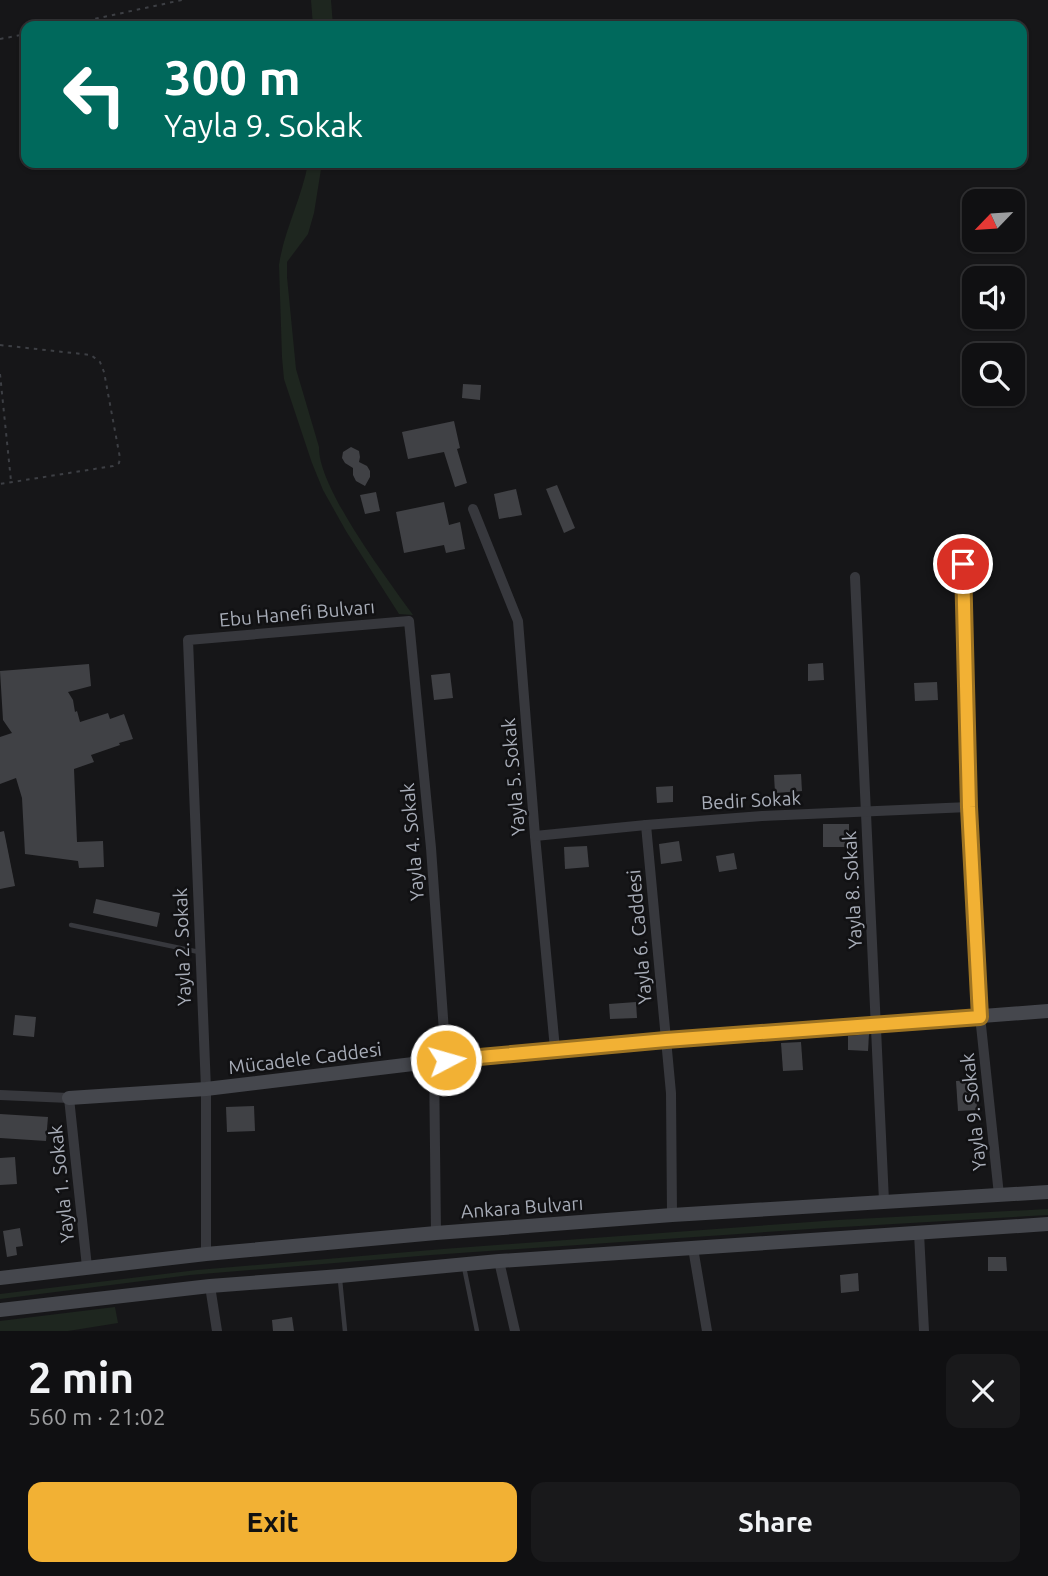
<!DOCTYPE html>
<meta charset="utf-8">
<style>
body{margin:0;font-family:Ubuntu,sans-serif;background:#19191b;color:#f1f3f6;height:100vh;display:flex;flex-direction:column;font-size:26px;white-space:nowrap}
*{box-sizing:border-box;margin:0}
p{font-size:23px;color:#9c9d9f}
.icon{flex:none;width:38px;height:38px;fill:none;stroke:currentColor;stroke-width:2;stroke-linecap:round;stroke-linejoin:round}
.map{position:relative;height:1331px;overflow:hidden}
.drawer{display:flex;flex-direction:column;background:#101012;flex:1}
.drawer>*{flex:none}
.guide{position:absolute;left:21px;top:21px;width:1006px;height:147px;border-radius:14px;box-shadow:0 2px 5px #0004,0 0 0 2px #303032;background:#00695c;color:#fff;overflow:hidden}
.needle{width:46px;rotate:245deg}
.controls{position:absolute;left:962px;top:189px;display:grid;gap:14px}
.controls a{display:grid;place-items:center;width:63px;height:63px;border-radius:14px;background:#101012;box-shadow:0 2px 5px #0004,0 0 0 2px #303032;font-size:35px}
.pin{position:absolute;display:grid;place-items:center;width:60px;height:60px;color:#fff;margin:-30px;border:4px solid #fff;border-radius:50%;box-shadow:0 2px 7px #0007}
.me{position:absolute;width:77px;margin:-38px;rotate:84deg;stroke-linejoin:round;filter:drop-shadow(0 0 5px #0008)}
.turn{display:flex;align-items:center;gap:24px;height:147px;padding:0 28px;font-size:32px}
.turn .icon{width:91px;height:91px;stroke-width:2.5}
.turn b{display:block;font-size:49px;line-height:60px}
.round{display:grid;place-items:center;flex:none;width:74px;height:74px;border-radius:14px;background:#19191b}
.headline{display:flex;align-items:center;justify-content:space-between;height:119px;padding:0 28px}
h1{font-size:42px;font-weight:600;line-height:52px}
.cta{display:flex;gap:14px;margin-top:auto;padding:14px 28px}
.cta a{flex:1;height:80px;border-radius:14px;background:#f2b134;color:#111;font-size:28px;font-weight:600;line-height:80px;text-align:center}
.cta a+a{background:#19191b;color:#f1f3f6}
.map>svg:first-child{display:block}
</style>
<div class="map">
<svg width="1048" height="1331" viewBox="0 0 1048 1331">
<rect width="100%" height="100%" fill="#161618"/>
<g fill="#1e261f">
<polygon points="311,0 331,0 333,26 313,26"/>
<path d="M308,163H322L314,213L308,234L287,262V277L296,369L319,447C318,488 388,580 413,615L399,614L346,531L323,490L312,463L284,379L282,357L279,265C284,230 302,198 308,163Z"/>
<polygon points="1048,1209 1048,1215 825,1228 431,1255 190,1275 0,1299 0,1294 197,1270 443,1249 838,1220"/>
<polygon points="115,1307 118,1323 68,1331 0,1331 0,1321"/>
</g>
<g fill="#404145">
<polygon points="463,384 481,385 480,400 462,398"/>
<polygon points="454,421 460,448 457,449 467,483 455,487 444,452 408,459 402,432"/>
<polygon points="351,447 359,451 360,457 359,462 367,466 370,471 370,477 365,486 356,481 353,475 353,468 345,463 342,458 343,452"/>
<polygon points="557,485 575,528 564,533 546,489"/>
<polygon points="516,489 522,515 499,519 494,494"/>
<polygon points="376,492 380,511 365,514 360,495"/>
<polygon points="444,502 449,525 460,522 465,549 446,553 444,545 404,553 396,512"/>
<polygon points="823,663 824,680 808,681 808,664"/>
<polygon points="89,664 91,686 68,692 73,700 75,712 77,711 80,722 108,713 110,719 124,714 133,739 119,743 120,745 91,755 94,762 74,769 77,842 103,841 104,867 79,868 78,861 25,854 22,798 16,778 0,784 0,737 12,733 3,720 0,671"/>
<polygon points="450,673 453,698 434,700 431,675"/>
<polygon points="937,682 938,700 915,701 914,683"/>
<polygon points="801,774 802,791 775,793 774,775"/>
<polygon points="673,786 673,802 657,803 656,787"/>
<rect x="823" y="824" width="26" height="23"/>
<polygon points="4,831 15,886 0,889 0,832"/>
<polygon points="679,841 682,861 661,864 659,844"/>
<polygon points="587,846 589,867 565,869 564,847"/>
<polygon points="734,853 737,869 719,872 716,856"/>
<polygon points="96,899 160,913 157,927 93,913"/>
<polygon points="636,1002 637,1018 610,1019 609,1004"/>
<polygon points="15,1015 36,1017 34,1037 13,1035"/>
<polygon points="869,1034 868,1051 848,1050 848,1036"/>
<polygon points="801,1042 803,1070 783,1071 781,1043"/>
<polygon points="975,1080 977,1110 958,1111 956,1081"/>
<polygon points="254,1106 255,1131 227,1132 226,1107"/>
<polygon points="0,1114 48,1117 46,1141 0,1138"/>
<polygon points="15,1157 17,1184 0,1185 0,1158"/>
<polygon points="20,1228 23,1246 16,1247 17,1255 7,1257 3,1231"/>
<polygon points="988,1257 1006,1257 1007,1271 988,1271"/>
<polygon points="858,1273 859,1291 841,1293 840,1275"/>
<polygon points="292,1317 294,1331 273,1331 272,1320"/>
</g>
<g fill="none" stroke-linecap="round" stroke-linejoin="round">
<g stroke="#3d3f44" stroke-width="2" stroke-dasharray="3.5 5" stroke-linecap="butt">
<polyline points="62,26 182,0"/>
<polyline points="0,39 26,34"/>
<polyline points="0,345 91,355 100,362 104,372 120,458 119,463 113,466 0,484"/>
<polyline points="0,374 11,481"/>
</g>
<g stroke="#37383d" stroke-width="4.5">
<polyline points="71,925 199,952"/>
<polyline points="464,1267 477,1331"/>
<polyline points="340,1280 345,1331"/>
</g>
<g stroke="#37383d" stroke-width="10">
<polyline points="473,509 518,621 535,836 555,1049"/>
<polyline points="963,564 969,807 980,1016 999,1195"/>
<polyline points="855,577 884,1201"/>
<polyline points="646,825 671,1093 672,1215"/>
<polyline points="535,836 646,825 762,816 969,807"/>
<polyline points="434,1062 436,1233"/>
<polyline points="0,1095 69,1098 87,1267"/>
<polyline points="919,1233 924,1331"/>
<polyline points="693,1248 707,1331"/>
<polyline points="206,1254 206,1089 188,640 409,621 431,848 446,1060"/>
<polyline points="499,1261 515,1331"/>
<polyline points="210,1286 217,1331"/>
</g>
<g stroke="#45474d" stroke-width="14">
<polyline points="69,1098 206,1089 446,1060 555,1049 1048,1011"/>
<polyline points="0,1278 206,1254 436,1233 672,1215 1048,1192"/>
<polyline points="0,1310 210,1286 340,1276 499,1261 1048,1224"/>
</g>
</g>
<g fill="none" stroke-linecap="round" stroke-linejoin="round">
<defs>
<polyline id="route" points="446,1060 666,1040 980,1017 969,807 963,564"/>
</defs>
<use href="#route" stroke="#9d7322" stroke-width="18"/>
<use href="#route" stroke="#f2b134" stroke-width="12"/>
</g>
<g text-anchor="middle" stroke-width="5" stroke-linejoin="round" paint-order="stroke">
<g font-size="19" fill="#a8adb8" stroke="#111113">
<text transform="translate(297 613) rotate(-5)" y="7">Ebu Hanefi Bulvarı</text>
<text transform="translate(513 777) rotate(-95)" y="7">Yayla 5. Sokak</text>
<text transform="translate(751 800) rotate(-3)" y="7">Bedir Sokak</text>
<text transform="translate(412 842) rotate(-95)" y="7">Yayla 4. Sokak</text>
<text transform="translate(852 890) rotate(-93)" y="7">Yayla 8. Sokak</text>
<text transform="translate(639 937) rotate(-95)" y="7">Yayla 6. Caddesi</text>
<text transform="translate(182 947) rotate(-92)" y="7">Yayla 2. Sokak</text>
<text transform="translate(305 1058) rotate(-7)" y="7">Mücadele Caddesi</text>
<text transform="translate(973 1112) rotate(-96)" y="7">Yayla 9. Sokak</text>
<text transform="translate(61 1184) rotate(-96)" y="7">Yayla 1. Sokak</text>
<text transform="translate(522 1207) rotate(-4)" y="7">Ankara Bulvarı</text>
</g>
</g>
</svg>
<div class="controls">
<a><svg class="needle" viewBox="-14 -14 28 28"><path d="M0-13l5 13h-10z" fill="#e53935"/><path d="M0 13l5-13h-10z" fill="#9c9d9f"/></svg></a>
<a><svg class="icon" aria-label="sound" viewBox="0 0 24 24"><path d="M4 9h4l5-4v14l-5-4H4zM17 9q2 3 0 6"/></svg></a>
<a><svg class="icon" aria-label="search" viewBox="0 0 24 24"><circle cx="10" cy="10" r="6"/><path d="M15 15l6 6"/></svg></a>
</div>
<div class="pin" style="left:963px;top:564px;background:#d93025"><svg class="icon" aria-label="arrive" viewBox="0 0 24 24"><path d="M6 21V4h12l-3 4 3 4H6"/></svg></div>
<svg class="me" style="left:446px;top:1060px" viewBox="-20 -20 40 40"><circle r="17" fill="#f2b134" stroke="#fff" stroke-width="3"/><path d="M0-11L8 9 0 5-8 9z" fill="#fff"/></svg>
<div class="guide">
<div class="turn"><svg class="icon" aria-label="left" viewBox="0 0 24 24"><path d="M17 20v-9H6M10 6l-5 5 5 5"/></svg><div><b>300 m</b>Yayla 9. Sokak</div></div>
</div>
</div>
<section class="drawer">
<div class="headline"><div><h1>2 min</h1><p>560 m · 21:02</p></div><a class="round"><svg class="icon" aria-label="close" viewBox="0 0 24 24"><path d="M6 6l12 12M18 6L6 18"/></svg></a></div>
<div class="cta"><a>Exit</a><a>Share</a></div>
</section>
